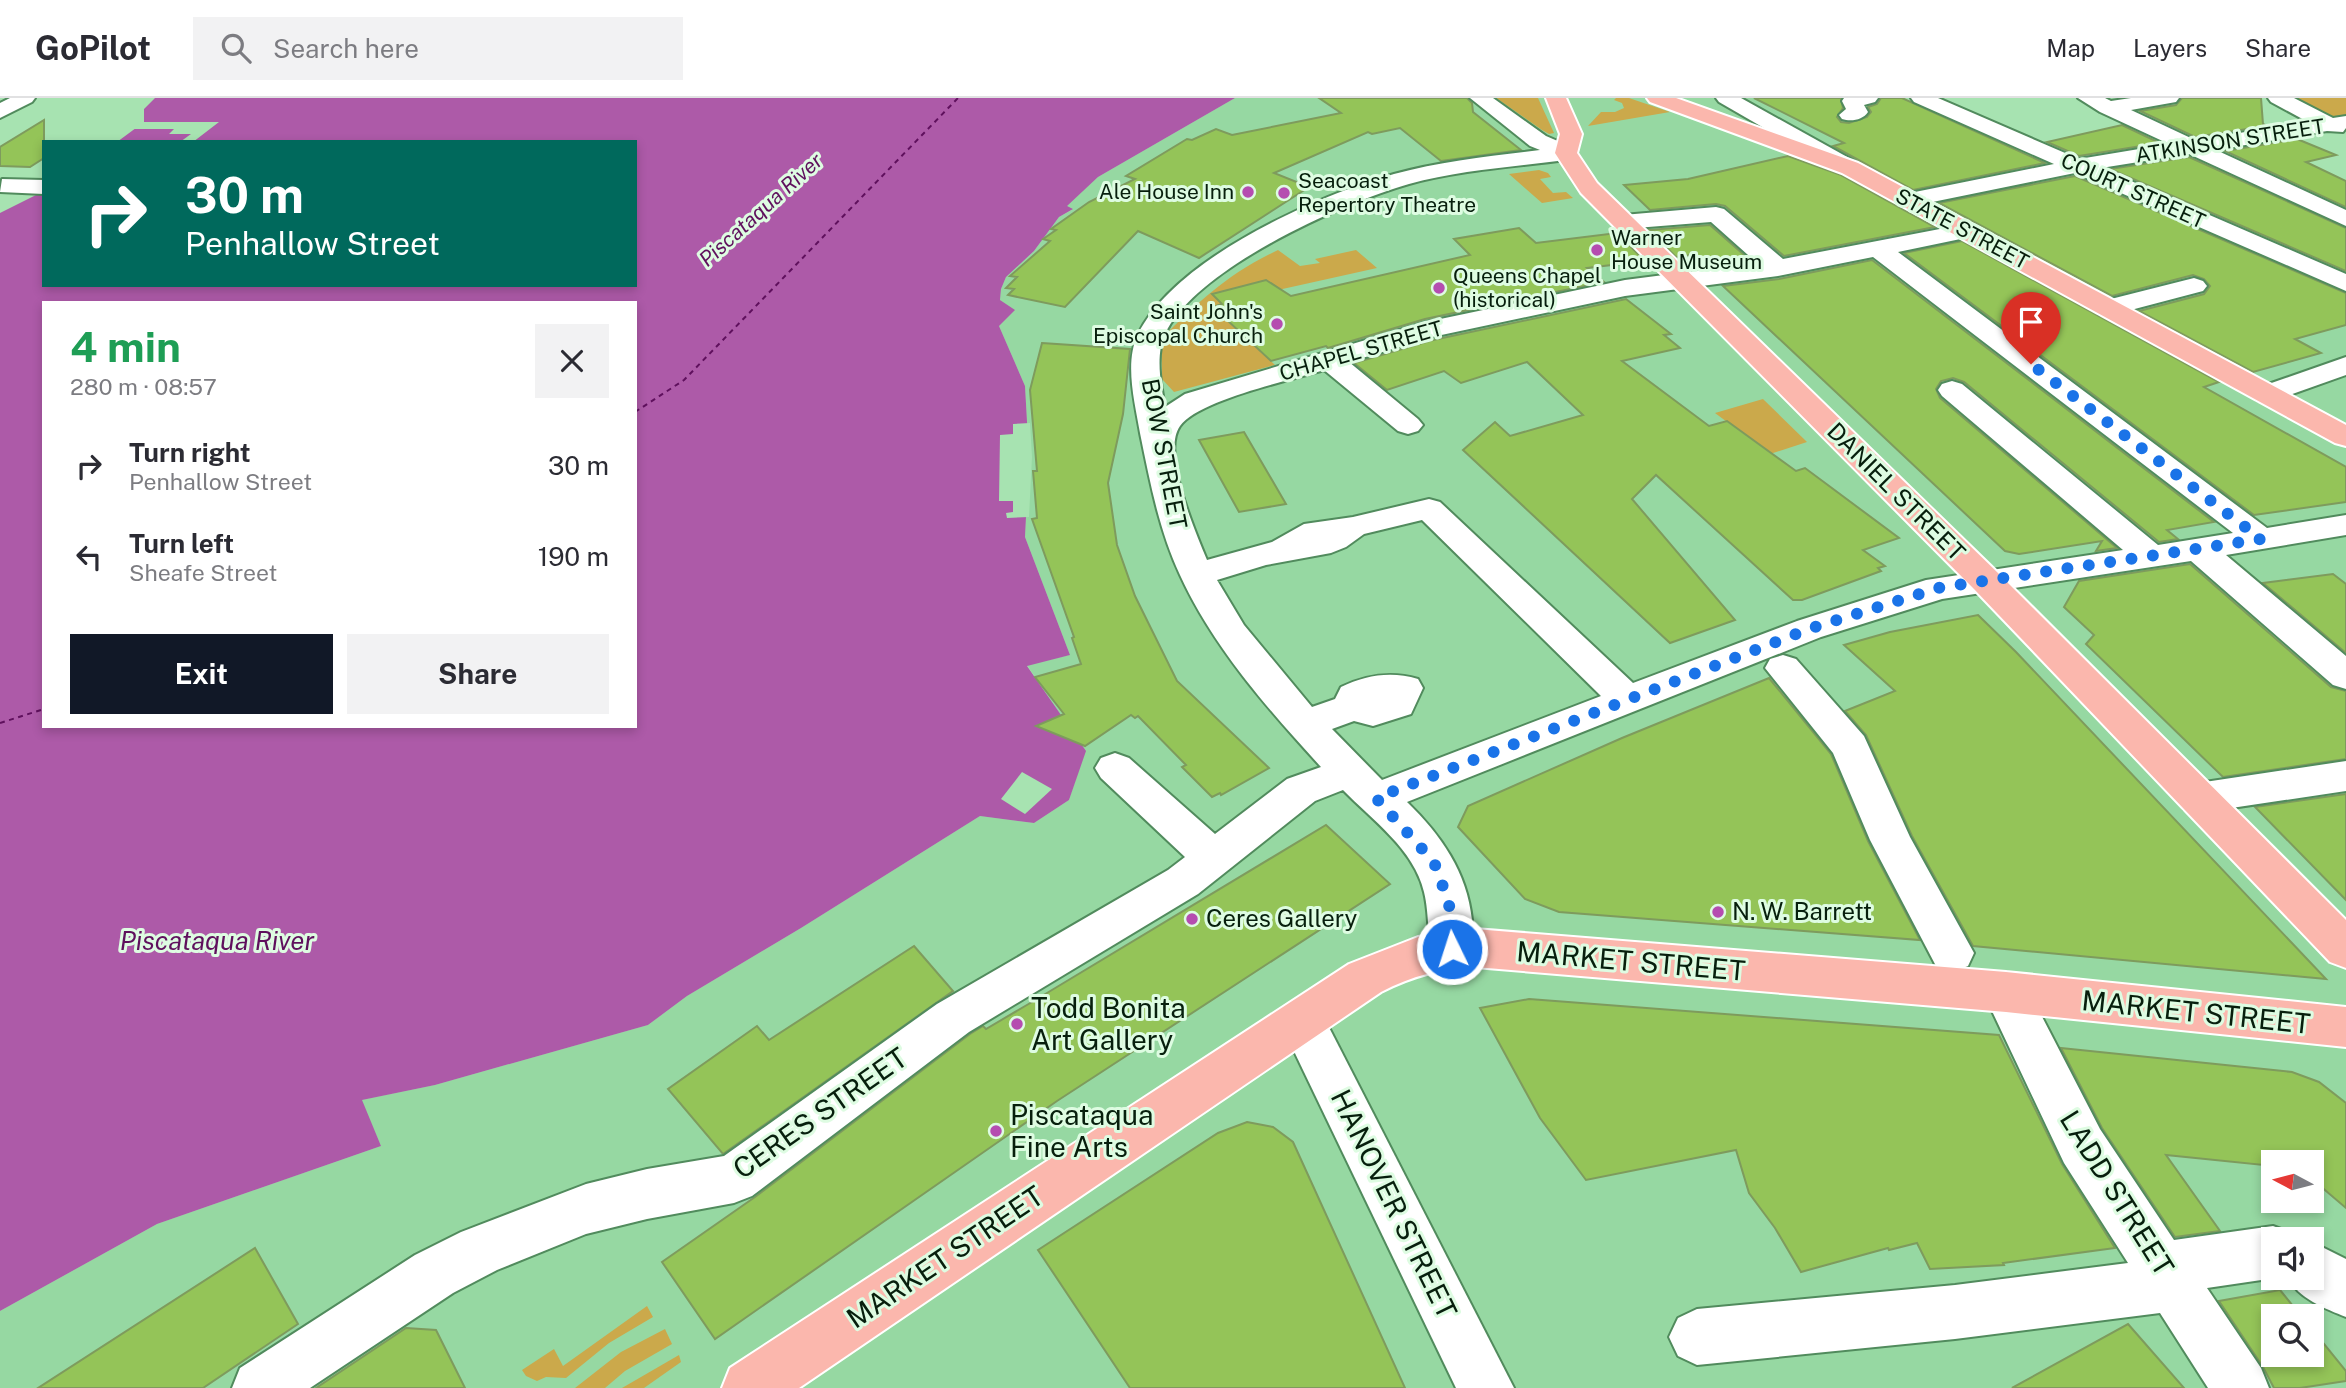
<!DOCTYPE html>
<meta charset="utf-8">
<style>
body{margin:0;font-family:"Public Sans",sans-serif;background:#f2f2f3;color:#2b2b33;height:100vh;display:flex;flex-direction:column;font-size:26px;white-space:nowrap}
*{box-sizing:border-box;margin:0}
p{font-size:23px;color:#7c7c81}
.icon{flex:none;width:38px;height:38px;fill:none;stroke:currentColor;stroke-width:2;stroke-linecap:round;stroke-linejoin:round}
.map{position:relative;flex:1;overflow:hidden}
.panel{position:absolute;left:42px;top:203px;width:595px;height:427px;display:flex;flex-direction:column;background:#fff;border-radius:0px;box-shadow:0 4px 10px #0003}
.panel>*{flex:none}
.top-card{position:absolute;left:42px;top:42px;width:595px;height:147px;border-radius:0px;box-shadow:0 4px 10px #0003;background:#00695c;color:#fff;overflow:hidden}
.needle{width:46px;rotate:277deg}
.tools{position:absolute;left:2261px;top:1052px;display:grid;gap:14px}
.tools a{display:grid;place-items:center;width:63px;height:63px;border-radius:0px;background:#fff;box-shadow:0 4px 10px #0003;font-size:35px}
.pin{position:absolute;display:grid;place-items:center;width:60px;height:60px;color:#fff;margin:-72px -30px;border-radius:50% 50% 50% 0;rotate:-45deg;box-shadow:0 0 7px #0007}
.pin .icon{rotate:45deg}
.me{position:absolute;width:77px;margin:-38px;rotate:356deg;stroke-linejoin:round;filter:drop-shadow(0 0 5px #0008)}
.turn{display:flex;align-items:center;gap:24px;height:147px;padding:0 28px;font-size:32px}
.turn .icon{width:91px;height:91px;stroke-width:2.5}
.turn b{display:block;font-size:49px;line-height:60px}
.round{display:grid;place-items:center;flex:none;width:74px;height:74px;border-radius:0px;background:#f2f2f3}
.headline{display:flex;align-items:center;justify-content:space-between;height:119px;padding:0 28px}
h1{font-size:42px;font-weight:700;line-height:52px;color:#1e9e55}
.action{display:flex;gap:14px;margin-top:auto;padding:14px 28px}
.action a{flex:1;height:80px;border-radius:0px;background:#111827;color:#fff;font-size:28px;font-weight:700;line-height:80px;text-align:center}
.action a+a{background:#f2f2f3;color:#2b2b33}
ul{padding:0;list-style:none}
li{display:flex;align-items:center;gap:21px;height:91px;padding:0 28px}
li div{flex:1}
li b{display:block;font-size:26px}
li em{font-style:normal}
header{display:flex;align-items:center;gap:42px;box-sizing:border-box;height:98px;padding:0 35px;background:#fff;border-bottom:2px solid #e1e1e2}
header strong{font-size:33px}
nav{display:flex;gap:38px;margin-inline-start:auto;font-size:24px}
.search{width:490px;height:63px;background:#f2f2f3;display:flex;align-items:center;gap:18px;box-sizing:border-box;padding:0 24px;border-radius:0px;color:#7c7c81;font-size:26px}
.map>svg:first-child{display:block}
</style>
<header>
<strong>GoPilot</strong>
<div class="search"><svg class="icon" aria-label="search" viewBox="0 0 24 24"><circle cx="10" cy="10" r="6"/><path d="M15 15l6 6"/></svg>Search here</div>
<nav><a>Map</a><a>Layers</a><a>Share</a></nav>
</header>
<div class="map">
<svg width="2346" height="1290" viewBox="0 0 2346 1290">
<rect width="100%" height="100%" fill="#a7e3b1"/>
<path fill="#96d8a2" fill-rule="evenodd" d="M1235,0H1903L2077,81L2097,85L2346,194V1290H0V1213L157,1126L381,1048L361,1002L435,987L648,927L687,898L801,830L980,718L1034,725L1069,702L1085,653L1027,567L1070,557L1025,439L1029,359L1025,288L999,228L1004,206L1000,202L1001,191L1006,179L1034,153L1059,119L1072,112L1066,108L1098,79ZM2273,1064H2312V1102H2273ZM2273,1141H2312V1180H2273ZM2273,1218H2312V1256H2273Z"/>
<g fill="#cba94b">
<polygon points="1496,0 1538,0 1554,35 1549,36 1542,32"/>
<polygon points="1616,0 1629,0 1670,14 1588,28 1601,14 1615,14 1624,10 1622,5 1614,2"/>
<polygon points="2287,0 2346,0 2346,29"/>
<polygon points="1539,72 1548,75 1551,79 1540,81 1553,95 1566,94 1573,100 1542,105 1509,76"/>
<path d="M1278,152L1300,168L1320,165L1315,161L1356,152L1377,170L1278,192L1266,182L1212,196L1222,206L1214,209L1275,267L1174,294L1162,281L1161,241C1199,203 1229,175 1278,152Z"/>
<polygon points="1763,301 1807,344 1770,356 1715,315"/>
<polygon points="647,1208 653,1219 609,1245 566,1280 546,1279 537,1283 526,1278 522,1272 554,1251 563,1268"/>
<polygon points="665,1231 672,1246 625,1273 605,1290 575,1290 621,1254"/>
<polygon points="679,1257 681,1264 644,1290 622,1290"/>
</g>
<path fill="#ad5aa8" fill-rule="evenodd" d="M155,0H1235L1098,79L1067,108L1073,111L1059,119L1034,153L1006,179L1001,191L1000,202L1015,212L999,228L1025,288L1029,359L1025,439L1070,557L1027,568L1086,653L1069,702L1034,725L980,718L801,830L687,898L648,927L435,987L362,1002L381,1048L157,1126L0,1213V115L44,93V187H635V44H117L144,24V11ZM44,205H635V628H44Z"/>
<g fill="#a7e3b1">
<polygon points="140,24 219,24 193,44 180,44 191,36 169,36 174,31 132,31"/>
<polygon points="1030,325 1032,359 1029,419 1007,420 1006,415 1013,414 1013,403 999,403 1000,337 1013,336 1013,326"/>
<polygon points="1022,674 1052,691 1025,716 1001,701"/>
</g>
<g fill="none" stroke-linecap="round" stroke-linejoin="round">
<g stroke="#5f105d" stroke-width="2" stroke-dasharray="5 4.5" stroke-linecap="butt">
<polyline points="635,314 684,282 958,0"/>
<polyline points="0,625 44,611"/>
</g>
</g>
<g fill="#94c458" stroke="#7e9b5d" stroke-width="2">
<polygon points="1319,0 1467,0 1472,5 1473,14 1521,52 1441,63 1400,30 1372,36 1368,34 1274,75 1309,89 1199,160 1138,133 1065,209 1008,197 1014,191 1006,190 1017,179 1010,178 1050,143 1043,141 1056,132 1051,131 1089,104 1135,81 1126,78 1187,41 1192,42 1216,31 1232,37 1341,15"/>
<polygon points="1754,0 1841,0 1843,10 1837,19 1841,24 1849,25 1867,19 1871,14 1868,9 1877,6 1881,0 1902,0 2045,65 1913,92 1833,48 1844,45"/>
<polygon points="2182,0 2261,0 2263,26 2267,28 2195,39 2140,13 2176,7"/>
<polygon points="44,22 44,60 30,69 0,68 0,49"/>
<polygon points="2122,27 2160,45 2079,58 2047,44"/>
<polygon points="2297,41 2336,57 2306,64 2346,83 2346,109 2225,53"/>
<polygon points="1788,58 1841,77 1935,129 1784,158 1725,108 1716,106 1650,112 1624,87 1688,81"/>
<polygon points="2189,59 2346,130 2346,173 2110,71"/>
<polygon points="2075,78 2346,195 2346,227 2295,241 2321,255 2253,274 2139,213 2204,196 2210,188 2204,181 2193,177 2112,198 1939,105"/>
<polygon points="1710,127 1751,163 1704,169 1691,157 1676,159 1649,132"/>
<polygon points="1519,130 1536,145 1617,135 1645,163 1587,170 1604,184 1425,221 1328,250 1326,248 1271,263 1213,209 1222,206 1212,196 1266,182 1291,198 1470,157 1454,141"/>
<polygon points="1962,143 2219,284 2204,289 2346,369 2346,404 2254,417 1904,155"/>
<polygon points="1872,162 2214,424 2167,432 2178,441 2159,444 1964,284 1953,280 1941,283 1936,291 1940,300 2117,450 2096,453 2102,443 2019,456 2005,453 1723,188 1779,181"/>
<polygon points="1626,201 1671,236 1664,237 1680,250 1622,263 1709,328 1727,323 1796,373 1805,370 1899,440 1863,452 1885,468 1878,470 1881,473 1802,502 1793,502 1656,377 1632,401 1735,522 1670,545 1463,352 1495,324 1510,338 1583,317 1527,264 1461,285 1444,273 1387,292 1354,265 1433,242"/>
<polygon points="1042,245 1130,251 1123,316 1108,385 1117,447 1135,498 1177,583 1269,670 1221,697 1220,695 1212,699 1182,669 1186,667 1138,618 1135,620 1131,617 1085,648 1036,628 1064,616 1035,579 1081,566 1072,540 1074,539 1032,421 1037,420 1033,373 1037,373 1030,292"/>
<polygon points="1244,334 1286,406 1239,414 1199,342"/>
<polygon points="2190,466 2331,589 2346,593 2346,661 2223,679 2086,546 2094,537 2064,509 2079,483"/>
<polygon points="2333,476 2346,486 2346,555 2263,485"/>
<polygon points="1978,517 2016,554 2326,881 1973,848 1912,738 1866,637 1845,613 1895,593 1844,547 1890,534"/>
<polygon points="1769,580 1831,656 1868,743 1920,842 1559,814 1525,801 1458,729 1468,708 1622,640"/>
<polygon points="2346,696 2346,802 2255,709"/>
<polygon points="1326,727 1390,786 1057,1003 715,1241 662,1164 755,1099 970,936 983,928 986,931 1032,904"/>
<polygon points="914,848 953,893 723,1056 668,991 757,928 769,942"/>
<polygon points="1529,901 1999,937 2062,1066 2115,1150 2003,1165 2004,1167 1930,1171 1917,1145 1889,1152 1888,1150 1801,1174 1775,1130 1749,1095 1736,1052 1586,1082 1540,1020 1480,910"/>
<polygon points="2061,950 2292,974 2319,984 2346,1005 2346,1110 2312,1081 2312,1064 2273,1064 2273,1068 2166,1057 2220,1133 2175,1139 2102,1030"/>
<polygon points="1247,1024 1273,1029 1293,1044 1405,1290 1130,1290 1038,1152 1218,1035"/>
<polygon points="255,1150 298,1226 203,1290 38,1290"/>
<polygon points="2280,1192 2301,1218 2273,1218 2273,1256 2312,1256 2312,1231 2346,1273 2346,1283 2300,1290 2274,1290 2263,1269 2219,1203"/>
<polygon points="2128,1226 2184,1290 2012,1290"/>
<polygon points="406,1230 436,1232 465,1290 316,1290"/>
</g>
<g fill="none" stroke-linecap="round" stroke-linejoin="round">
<defs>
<g id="minor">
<polygon points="10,0 35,0 32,4 0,20 0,5"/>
<path d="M1470,0H1493L1546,38L1574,50L1577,55L1574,60L1566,62C1514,69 1460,72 1409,86C1342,105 1195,171 1165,236C1155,258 1161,287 1165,309L1185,296L1426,224L1625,182L1757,165L1711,124L1623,131L1615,129L1611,124L1615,119L1623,117L1716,109L1724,111L1783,161L1966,126L1975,128L1978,133L1975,138L1898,154L2267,430L2346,417V437L2226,457L2346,558V591L2333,587L2191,463L1942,501L1821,539L1407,704C1441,737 1467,774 1472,822C1473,838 1475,849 1468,864L1452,870L1436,864C1426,842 1430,818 1424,794C1414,751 1372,722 1343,692L1315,703L1198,796L969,934L752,1098L734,1105L647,1121L586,1136L497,1172L453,1195L310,1290H232L240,1270L415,1157L461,1134L586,1086L647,1071L724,1058L937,906L1168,772L1185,759L1101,680L1095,670L1101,660L1115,655L1129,660L1215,736L1287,681L1321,669C1268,611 1213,549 1180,477C1159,432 1150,384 1140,335C1135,305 1124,265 1138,236C1176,160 1316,98 1394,76C1442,63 1491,58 1540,52L1530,48ZM1873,159L2233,435L2158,447L1962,286L1952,283L1942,286L1938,292L1942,298L2123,452L1926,482L1797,523L1633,585L1440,404L1429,401L1353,419L1304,426L1272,444L1207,462C1195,433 1161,355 1180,328C1198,302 1292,282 1324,272L1398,333L1408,336L1418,333L1423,327L1418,321L1349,264L1432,239L1625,198L1778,178ZM1422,422L1601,598L1382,682L1332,631L1354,623L1373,628L1411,616L1423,590L1418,581C1391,573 1366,577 1341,589L1335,601L1312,609L1244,527L1217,482L1266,467L1331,455L1346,449L1364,436Z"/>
<polygon points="1716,0 1741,0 1858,65 1861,70 1858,75 1842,75 1719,4"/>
<path d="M1844,0H1878L1875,4L1864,7L1868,14C1863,22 1851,24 1842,21L1839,17L1846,11L1842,3Z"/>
<polygon points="1911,0 1938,0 2079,61 2169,46 2100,14 2078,0 2105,0 2111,3 2131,0 2179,0 2176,4 2131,12 2195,42 2308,24 2271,4 2268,0 2294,0 2333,20 2346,18 2346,30 2343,34 2327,33 2216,52 2346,112 2346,128 2189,56 2101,70 2346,176 2346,193 2075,75 1908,109 1900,107 1896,102 1900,97 2054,66 1914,4"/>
<polygon points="2,81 44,82 44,96 0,94"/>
<polygon points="2194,180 2203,183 2207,188 2203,193 2108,218 2099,216 2095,210 2099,204"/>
<polygon points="2346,259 2346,277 2267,305 2257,302 2253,296 2257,290"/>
<polygon points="1783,557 1796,561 1864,638 1910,739 1974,855 1968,868 1952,874 1936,868 1870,742 1833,655 1765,570 1770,561"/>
<polygon points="2346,663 2346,693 2198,715 2184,711 2178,700 2184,689 2198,685"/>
<polygon points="2006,874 2022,880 2100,1031 2174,1142 2273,1128 2292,1135 2294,1141 2273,1141 2275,1180 2207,1190 2261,1270 2269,1290 2208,1290 2160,1215 1955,1241 1697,1267 1678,1258 1669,1239 1678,1220 1697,1211 1955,1187 2128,1165 2064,1065 1983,894 1990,880"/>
<polygon points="1302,902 1318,908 1514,1290 1456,1290 1279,922 1286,908"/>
<path d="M2312,1144L2346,1161V1219C2326,1211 2297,1200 2289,1180H2312Z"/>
</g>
<g id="major">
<polygon points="1546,0 1566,0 1582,36 1577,55 1597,85 1998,475 2346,822 2346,870 2330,864 1974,491 1581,95 1555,55 1560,36"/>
<polygon points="1647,0 1676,0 1858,65 2346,327 2346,348 2335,345 1842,75 1650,4"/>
<path d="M1475,831L2006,874L2346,909V949L2006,914L1475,869C1441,870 1412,878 1381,894L799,1290H722L730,1270L1349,866L1418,839Z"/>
</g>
</defs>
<use href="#minor" stroke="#518b5d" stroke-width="4"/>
<use href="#major" stroke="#fff" stroke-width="4"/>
<use href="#minor" fill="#fff" fill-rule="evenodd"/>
<use href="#major" fill="#fbb7ad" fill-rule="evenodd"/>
</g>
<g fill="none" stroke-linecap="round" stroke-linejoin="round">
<polyline stroke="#1a73e8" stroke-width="12" stroke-dasharray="0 21.6" points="1452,851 1449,805 1434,764 1376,700 1809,531 1938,490 2261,441 2031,266"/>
</g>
<g fill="#b54db0" stroke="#defce2" stroke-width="2.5">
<circle cx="1248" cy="94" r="7"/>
<circle cx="1284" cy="95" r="7"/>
<circle cx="1597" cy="152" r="7"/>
<circle cx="1439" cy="190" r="7"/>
<circle cx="1277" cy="226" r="7"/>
<circle cx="1718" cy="814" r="7"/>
<circle cx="1192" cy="821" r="7"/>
<circle cx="1017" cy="926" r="7"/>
<circle cx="996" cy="1033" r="7"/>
</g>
<g text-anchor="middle" stroke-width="6" stroke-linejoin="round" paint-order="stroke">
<g font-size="21" fill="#071f0d" stroke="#defce2">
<text transform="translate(2230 43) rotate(-9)" y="7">ATKINSON STREET</text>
<text transform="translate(2133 93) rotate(24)" y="7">COURT STREET</text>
<text transform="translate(1962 131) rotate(28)" y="7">STATE STREET</text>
<text transform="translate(1361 253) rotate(-16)" y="7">CHAPEL STREET</text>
</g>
<g font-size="21" fill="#071f0d" stroke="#defce2" text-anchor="start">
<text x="1298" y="90">Seacoast<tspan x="1298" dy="24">Repertory Theatre</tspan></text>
<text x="1234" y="101" text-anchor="end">Ale House Inn</text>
<text x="1611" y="147">Warner<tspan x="1611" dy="24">House Museum</tspan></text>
<text x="1453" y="185">Queens Chapel<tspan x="1453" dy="24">(historical)</tspan></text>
<text x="1263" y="221" text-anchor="end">Saint John's<tspan x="1263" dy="24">Episcopal Church</tspan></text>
</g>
<g font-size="21" font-style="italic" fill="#5f105d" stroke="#defce2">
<text transform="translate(761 112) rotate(-42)" y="7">Piscataqua River</text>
</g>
<g font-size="24" fill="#071f0d" stroke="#defce2">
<text transform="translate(1164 356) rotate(79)" y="8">BOW STREET</text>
<text transform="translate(1896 394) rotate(45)" y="8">DANIEL STREET</text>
</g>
<g font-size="24" fill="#071f0d" stroke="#defce2" text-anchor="start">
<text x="1732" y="822">N. W. Barrett</text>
<text x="1206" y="829">Ceres Gallery</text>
</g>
<g font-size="26" font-style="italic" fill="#5f105d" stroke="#defce2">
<text x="217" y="852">Piscataqua River</text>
</g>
<g font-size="28" fill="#071f0d" stroke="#defce2">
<text transform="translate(1631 863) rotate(5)" y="10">MARKET STREET</text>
<text transform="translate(2196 914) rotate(6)" y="10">MARKET STREET</text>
<text transform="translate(820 1015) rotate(-35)" y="10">CERES STREET</text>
<text transform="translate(2117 1095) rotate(58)" y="10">LADD STREET</text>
<text transform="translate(1394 1106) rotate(64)" y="10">HANOVER STREET</text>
<text transform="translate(945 1159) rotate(-34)" y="10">MARKET STREET</text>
</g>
<g font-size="28" fill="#071f0d" stroke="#defce2" text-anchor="start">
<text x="1031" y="920">Todd Bonita<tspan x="1031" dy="32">Art Gallery</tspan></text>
<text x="1010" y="1027">Piscataqua<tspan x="1010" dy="32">Fine Arts</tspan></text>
</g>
</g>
</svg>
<div class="tools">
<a><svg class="needle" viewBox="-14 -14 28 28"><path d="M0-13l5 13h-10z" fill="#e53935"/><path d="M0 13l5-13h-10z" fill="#7c7c81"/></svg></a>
<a><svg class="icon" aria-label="sound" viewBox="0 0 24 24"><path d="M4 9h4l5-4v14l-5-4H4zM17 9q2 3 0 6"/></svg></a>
<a><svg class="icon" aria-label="search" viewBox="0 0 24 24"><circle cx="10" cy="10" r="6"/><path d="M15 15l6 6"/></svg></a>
</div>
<div class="pin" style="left:2031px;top:266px;background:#d93025"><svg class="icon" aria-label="arrive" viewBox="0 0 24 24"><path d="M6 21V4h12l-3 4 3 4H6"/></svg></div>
<svg class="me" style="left:1452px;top:851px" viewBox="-20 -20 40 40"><circle r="17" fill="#1a73e8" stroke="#fff" stroke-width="3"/><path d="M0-11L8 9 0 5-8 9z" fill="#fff"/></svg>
<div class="top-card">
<div class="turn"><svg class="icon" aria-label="right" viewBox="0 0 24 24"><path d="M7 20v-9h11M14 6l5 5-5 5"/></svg><div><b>30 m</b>Penhallow Street</div></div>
</div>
<section class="panel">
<div class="headline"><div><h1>4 min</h1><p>280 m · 08:57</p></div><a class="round"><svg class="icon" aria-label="close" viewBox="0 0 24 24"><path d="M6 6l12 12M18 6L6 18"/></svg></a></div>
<ul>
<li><svg class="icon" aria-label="right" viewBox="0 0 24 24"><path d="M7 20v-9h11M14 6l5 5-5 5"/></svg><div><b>Turn right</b><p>Penhallow Street</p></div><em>30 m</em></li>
<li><svg class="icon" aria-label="left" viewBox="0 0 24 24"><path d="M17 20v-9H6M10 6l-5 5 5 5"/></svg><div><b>Turn left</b><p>Sheafe Street</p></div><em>190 m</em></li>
</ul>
<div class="action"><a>Exit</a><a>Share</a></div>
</section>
</div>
